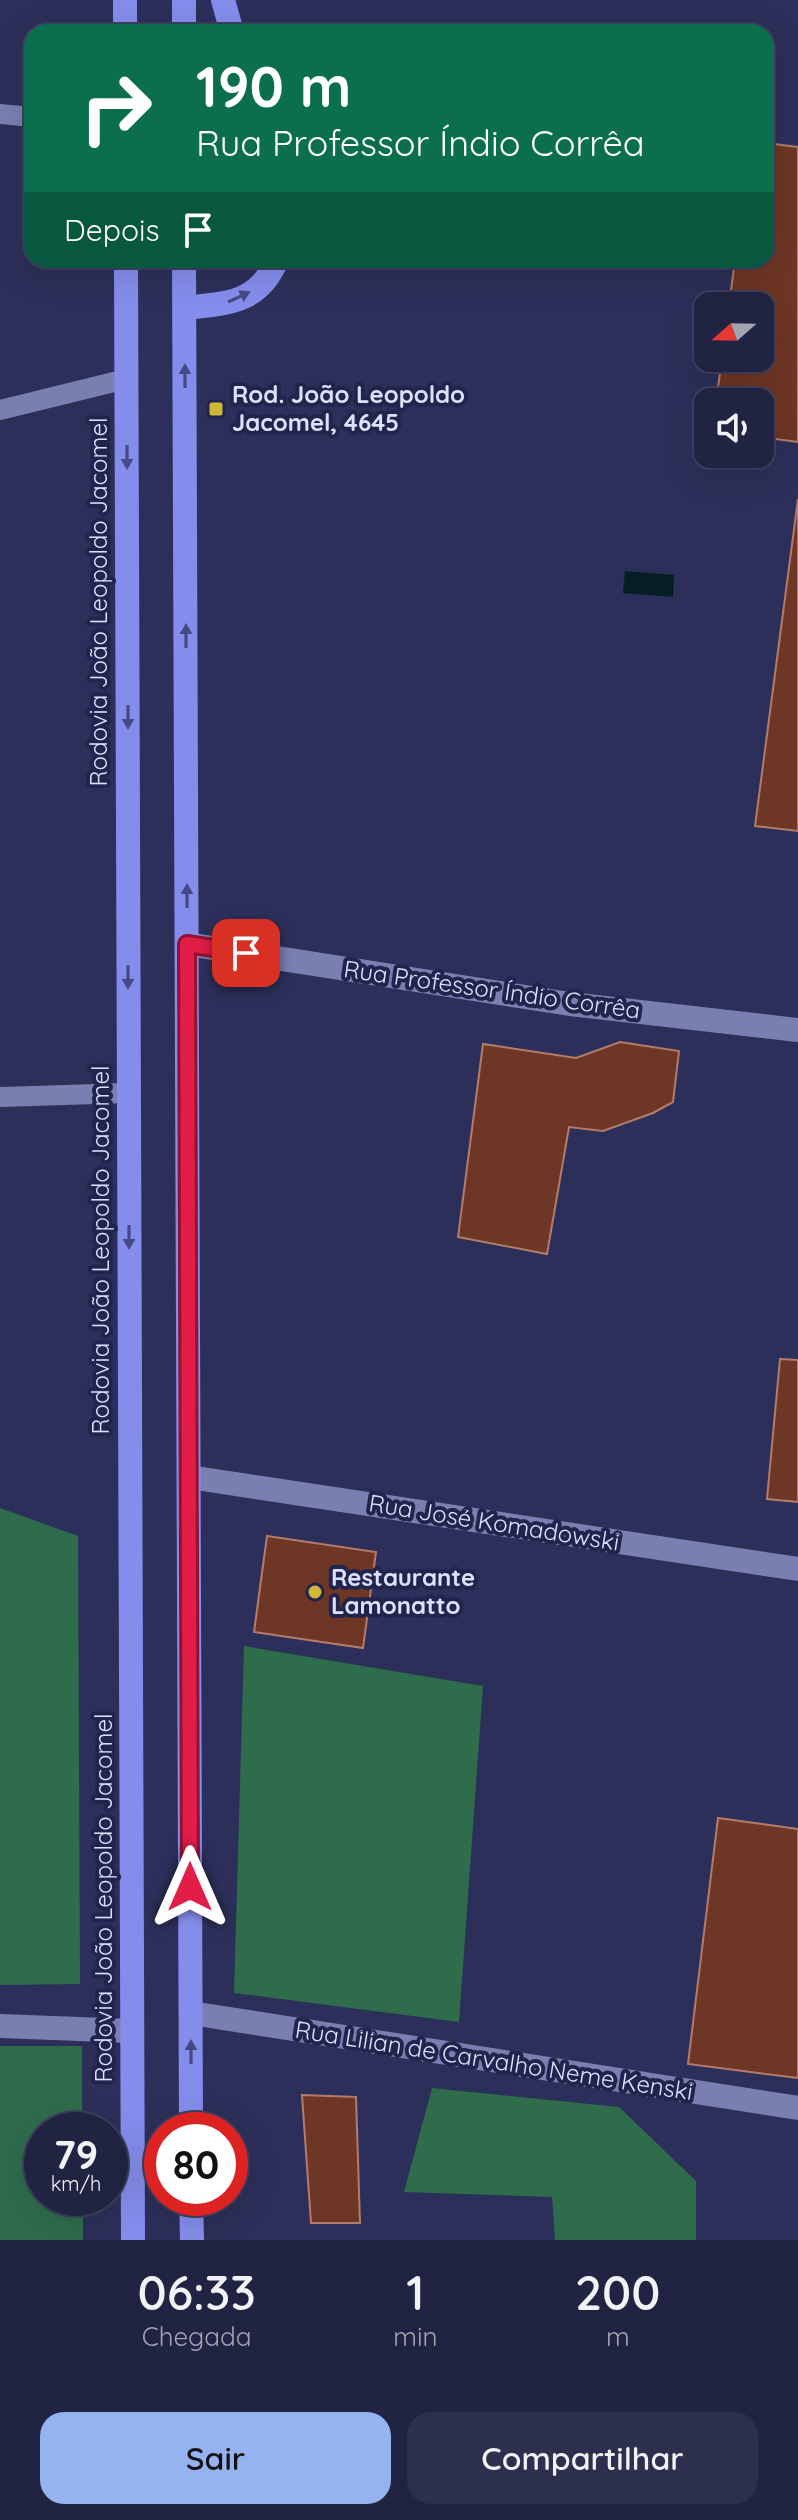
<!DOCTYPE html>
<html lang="pt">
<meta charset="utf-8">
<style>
body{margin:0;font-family:Quicksand,sans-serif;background:#2d2f4e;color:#f1f3f6;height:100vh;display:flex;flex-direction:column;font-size:30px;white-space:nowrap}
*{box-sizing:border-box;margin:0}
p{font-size:26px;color:#a2a4b2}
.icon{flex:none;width:44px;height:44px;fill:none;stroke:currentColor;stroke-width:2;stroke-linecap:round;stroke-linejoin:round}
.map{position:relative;height:2240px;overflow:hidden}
.panel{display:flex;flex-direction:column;background:#212343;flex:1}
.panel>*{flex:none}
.banner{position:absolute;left:24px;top:24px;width:750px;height:244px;border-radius:24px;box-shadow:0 8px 32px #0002,0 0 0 2px #3e405c;background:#0b6e4f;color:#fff;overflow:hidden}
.needle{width:52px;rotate:250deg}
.controls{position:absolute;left:694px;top:292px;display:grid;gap:16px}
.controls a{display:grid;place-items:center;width:80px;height:80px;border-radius:16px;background:#212343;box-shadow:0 8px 32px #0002,0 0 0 2px #3e405c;font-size:40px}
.speed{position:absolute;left:24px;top:2112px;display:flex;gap:16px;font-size:40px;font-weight:700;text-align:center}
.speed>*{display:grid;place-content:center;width:104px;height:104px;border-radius:50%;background:#212343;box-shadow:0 8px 32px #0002,0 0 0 2px #3e405c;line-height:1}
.speed small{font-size:20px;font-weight:400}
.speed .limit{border:12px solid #d22;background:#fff;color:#111}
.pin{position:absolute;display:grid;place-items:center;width:68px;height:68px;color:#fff;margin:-34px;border-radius:16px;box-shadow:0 4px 12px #0006}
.me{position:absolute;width:88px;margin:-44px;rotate:0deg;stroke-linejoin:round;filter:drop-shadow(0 0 6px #0008)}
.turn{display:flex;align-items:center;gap:28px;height:168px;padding:0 40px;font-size:36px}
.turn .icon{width:104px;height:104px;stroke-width:2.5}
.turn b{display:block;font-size:56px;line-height:68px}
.then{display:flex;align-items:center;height:76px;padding:0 40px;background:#0003;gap:16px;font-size:30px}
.eta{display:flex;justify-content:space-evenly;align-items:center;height:136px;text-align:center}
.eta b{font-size:48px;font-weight:600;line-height:56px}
.primary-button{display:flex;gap:16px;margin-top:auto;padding:16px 40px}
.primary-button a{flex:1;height:92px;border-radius:24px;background:#95b2f1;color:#111;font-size:32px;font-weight:600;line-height:92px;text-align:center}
.primary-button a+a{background:#2d2f4e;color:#f1f3f6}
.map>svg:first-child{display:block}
</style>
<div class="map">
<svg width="798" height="2240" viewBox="0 0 798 2240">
<rect width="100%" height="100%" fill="#2c2f59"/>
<g fill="#2e6c4c">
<polygon points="0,1508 78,1536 80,1984 0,1985"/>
<polygon points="244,1646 483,1686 459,2022 234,1993"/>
<polygon points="0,2046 82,2046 82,2130 42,2130 42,2198 83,2198 83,2240 0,2240"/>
<polygon points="432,2088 619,2107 696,2181 696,2240 555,2240 552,2197 404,2192"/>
</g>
<polygon fill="#051e24" points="625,571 674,575 673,597 623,593"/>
<g fill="#6e3624" stroke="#b37c6a" stroke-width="2">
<polygon points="766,143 798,147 798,442 760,437 760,402 716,402 722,358 760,358 760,306 729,306 735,260 766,260"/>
<polygon points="798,499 798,831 755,826"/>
<polygon points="620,1042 679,1051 673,1102 653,1113 603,1131 569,1127 547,1254 458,1237 483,1044 576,1058"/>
<polygon points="780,1359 798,1360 798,1502 767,1499"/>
<polygon points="267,1536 376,1552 363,1648 254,1632"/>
<polygon points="718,1818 798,1829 798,2078 688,2064"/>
<polygon points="302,2095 356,2097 360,2223 311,2223"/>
</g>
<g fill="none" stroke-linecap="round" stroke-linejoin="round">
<g stroke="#797fb0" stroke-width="20">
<polyline points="0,114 32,117"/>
<polyline points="0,410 126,379"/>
<polyline points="0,1097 129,1093"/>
</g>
<g stroke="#797fb0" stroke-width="24">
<polyline points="187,944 570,1004 798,1030"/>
<polyline points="189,1477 798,1569"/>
<polyline points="191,2013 798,2108"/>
<polyline points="0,2026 132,2031"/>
</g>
<g stroke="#858dec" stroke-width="24">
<polyline points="125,0 125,32"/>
<polyline points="184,0 184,32"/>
<polyline points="223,0 232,32"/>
<polyline points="126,260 133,2240"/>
<polyline points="184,260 191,2130"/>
<path d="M185,308C227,303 258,304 277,260"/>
<polyline points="191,2198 192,2240"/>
</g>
</g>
<defs><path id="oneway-solid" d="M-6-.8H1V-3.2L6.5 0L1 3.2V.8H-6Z" transform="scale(2)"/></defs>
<g fill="#454985">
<use href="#oneway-solid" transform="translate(239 297) rotate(-25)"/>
<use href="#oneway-solid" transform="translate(185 376) rotate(-90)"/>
<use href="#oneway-solid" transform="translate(127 457) rotate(90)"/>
<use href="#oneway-solid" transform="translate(186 636) rotate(-90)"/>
<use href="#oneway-solid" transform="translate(128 717) rotate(90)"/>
<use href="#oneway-solid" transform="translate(187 896) rotate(-90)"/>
<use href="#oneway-solid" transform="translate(128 977) rotate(90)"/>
<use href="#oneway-solid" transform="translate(129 1237) rotate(90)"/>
<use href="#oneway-solid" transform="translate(191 2052) rotate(-90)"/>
</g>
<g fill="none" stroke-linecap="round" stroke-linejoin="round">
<defs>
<polyline id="route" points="190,1887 187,944 246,953"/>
</defs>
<use href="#route" stroke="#92132f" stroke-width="20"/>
<use href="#route" stroke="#e11d48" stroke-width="14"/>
</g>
<g fill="#d0b837" stroke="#22244d" stroke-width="3">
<rect x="208" y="401" width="16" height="16" rx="4"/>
<circle cx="315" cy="1592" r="8"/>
</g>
<g text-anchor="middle" stroke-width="8" stroke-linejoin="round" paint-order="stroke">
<g font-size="24" font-weight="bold" fill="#dce1fc" stroke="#22244d" text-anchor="start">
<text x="232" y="403">Rod. João Leopoldo<tspan x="232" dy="28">Jacomel, 4645</tspan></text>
<text x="331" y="1586">Restaurante<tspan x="331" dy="28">Lamonatto</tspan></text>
</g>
<g font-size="24" fill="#dce1fc" stroke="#22244d">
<text transform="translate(99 602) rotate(-90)" y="8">Rodovia João Leopoldo Jacomel</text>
<text transform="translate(492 990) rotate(8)" y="8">Rua Professor Índio Corrêa</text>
<text transform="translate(101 1250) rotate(-90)" y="8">Rodovia João Leopoldo Jacomel</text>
<text transform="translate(494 1523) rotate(9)" y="8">Rua José Komadowski</text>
<text transform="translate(104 1898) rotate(-90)" y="8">Rodovia João Leopoldo Jacomel</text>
<text transform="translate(494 2061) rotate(9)" y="8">Rua Lilian de Carvalho Neme Kenski</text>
</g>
</g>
</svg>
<div class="controls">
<a><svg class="needle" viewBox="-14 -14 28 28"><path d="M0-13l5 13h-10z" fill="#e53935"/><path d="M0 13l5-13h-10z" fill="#a2a4b2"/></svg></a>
<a><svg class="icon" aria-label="sound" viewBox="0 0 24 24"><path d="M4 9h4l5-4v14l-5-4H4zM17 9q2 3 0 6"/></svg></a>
</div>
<div class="speed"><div>79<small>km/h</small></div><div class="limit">80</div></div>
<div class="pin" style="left:246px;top:953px;background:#d93025"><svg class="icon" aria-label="arrive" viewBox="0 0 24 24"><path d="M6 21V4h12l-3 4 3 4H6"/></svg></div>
<svg class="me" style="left:190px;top:1887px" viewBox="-20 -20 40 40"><path d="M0-17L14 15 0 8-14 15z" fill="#e11d48" stroke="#fff" stroke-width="4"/></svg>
<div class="banner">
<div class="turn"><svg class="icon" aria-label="right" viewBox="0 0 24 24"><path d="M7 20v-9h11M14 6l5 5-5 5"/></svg><div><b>190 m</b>Rua Professor Índio Corrêa</div></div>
<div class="then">Depois<svg class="icon" aria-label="arrive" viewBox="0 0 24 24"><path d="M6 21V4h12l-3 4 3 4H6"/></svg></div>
</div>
</div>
<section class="panel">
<div class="eta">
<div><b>06:33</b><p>Chegada</p></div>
<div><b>1</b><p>min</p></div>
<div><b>200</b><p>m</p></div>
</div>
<div class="primary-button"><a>Sair</a><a>Compartilhar</a></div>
</section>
